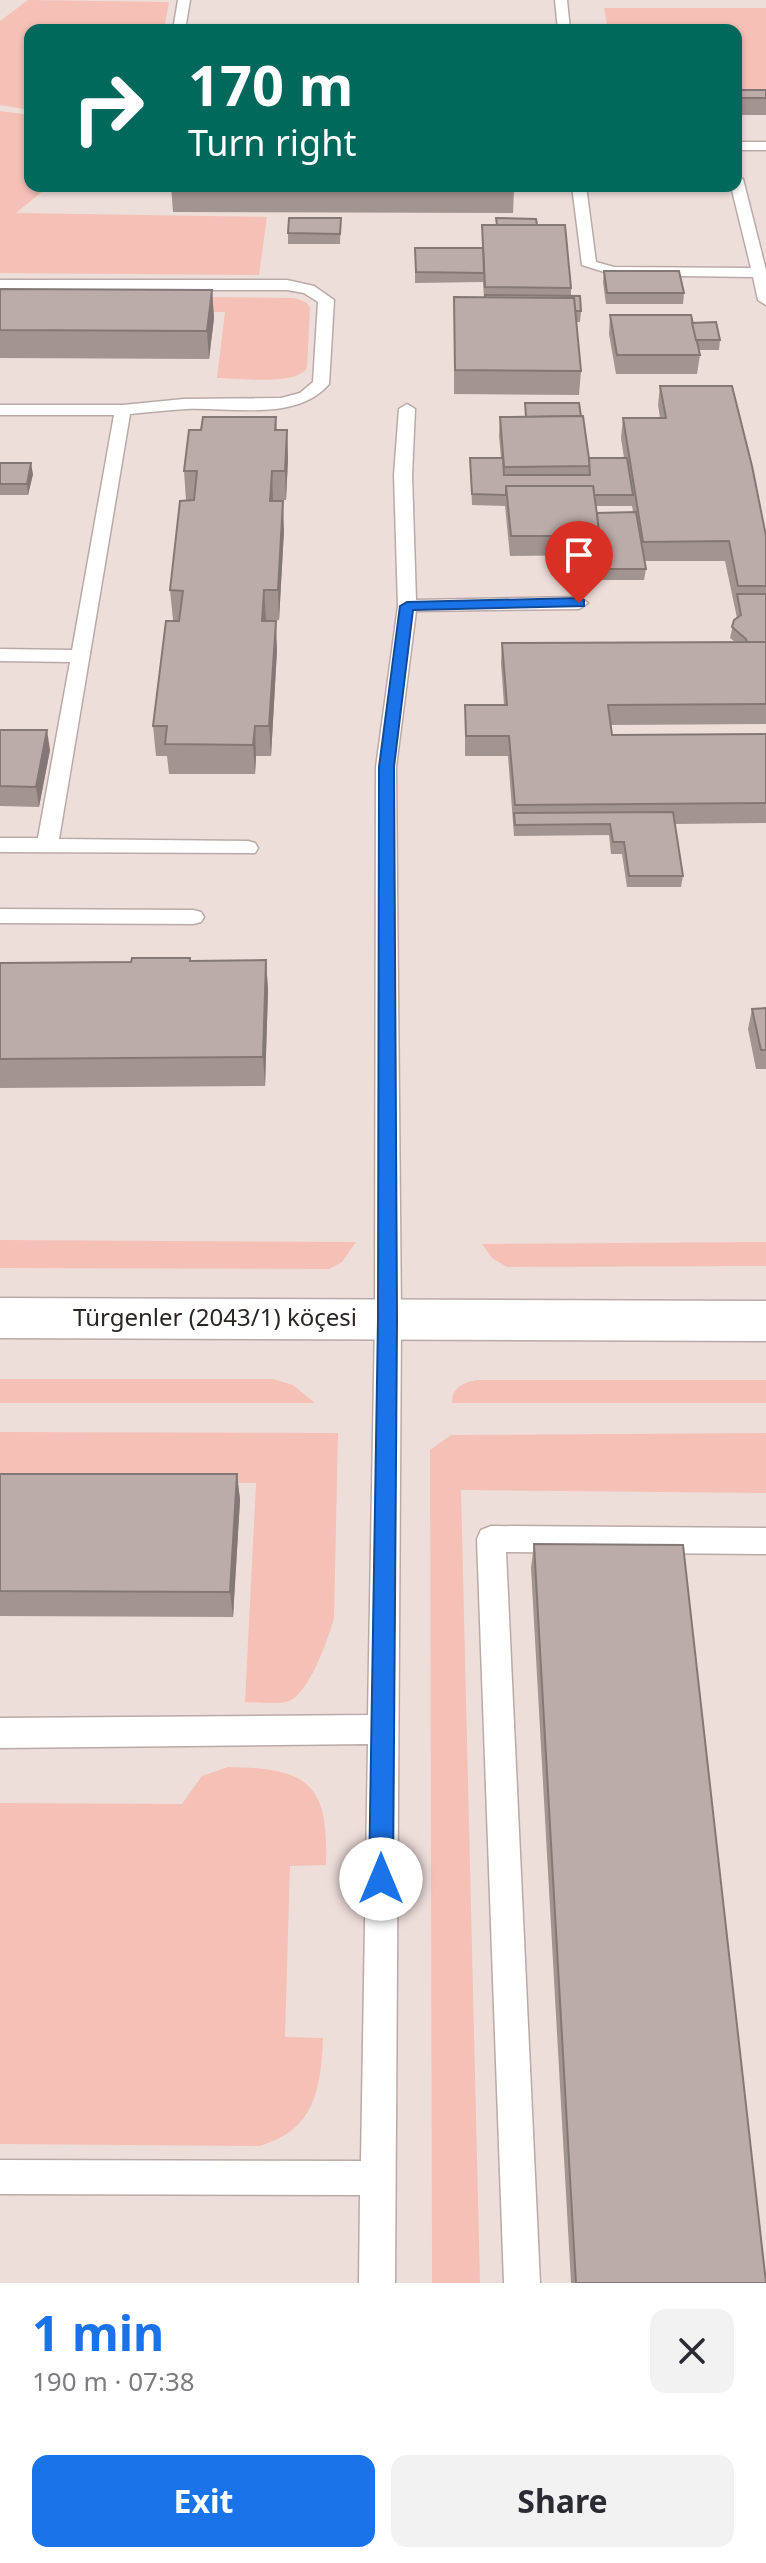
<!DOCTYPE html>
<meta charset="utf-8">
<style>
body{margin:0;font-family:"Noto Sans",sans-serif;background:#f2f2f3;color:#2b2b33;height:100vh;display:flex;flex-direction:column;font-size:30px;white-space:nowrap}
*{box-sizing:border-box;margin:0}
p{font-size:26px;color:#7c7c81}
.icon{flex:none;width:44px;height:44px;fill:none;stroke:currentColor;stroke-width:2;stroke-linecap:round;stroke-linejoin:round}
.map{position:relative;height:2283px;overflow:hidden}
.details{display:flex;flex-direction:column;background:#fff;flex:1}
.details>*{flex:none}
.guide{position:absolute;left:24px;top:24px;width:718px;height:168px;border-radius:16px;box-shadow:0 2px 6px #0004;background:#00695c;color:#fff;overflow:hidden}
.pin{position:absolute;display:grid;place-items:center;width:68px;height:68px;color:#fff;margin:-82px -34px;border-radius:50% 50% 50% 0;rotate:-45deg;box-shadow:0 0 8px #0007}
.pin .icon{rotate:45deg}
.me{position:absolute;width:88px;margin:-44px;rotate:0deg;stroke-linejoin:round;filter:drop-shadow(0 0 6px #0008)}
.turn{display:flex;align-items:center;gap:28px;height:168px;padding:0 32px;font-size:36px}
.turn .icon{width:104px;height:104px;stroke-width:2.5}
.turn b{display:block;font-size:56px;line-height:68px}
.round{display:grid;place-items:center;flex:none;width:84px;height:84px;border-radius:16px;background:#f2f2f3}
.summary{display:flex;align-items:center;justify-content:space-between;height:136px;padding:0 32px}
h1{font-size:48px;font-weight:700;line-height:60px;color:#1a73e8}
.button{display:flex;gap:16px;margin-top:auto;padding:16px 32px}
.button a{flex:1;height:92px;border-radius:16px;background:#1a73e8;color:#fff;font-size:32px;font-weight:700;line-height:92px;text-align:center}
.button a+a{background:#f2f2f3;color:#2b2b33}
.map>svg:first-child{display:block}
</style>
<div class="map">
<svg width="766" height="2283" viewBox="0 0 766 2283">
<rect width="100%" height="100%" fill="#eededa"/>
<g fill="#f5c0b6">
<polygon points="28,0 169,2 164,30 30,30 30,110 0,105 0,21"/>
<polygon points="604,8 766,8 766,106 736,106 736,30 608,30"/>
<polygon points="0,111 30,115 30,186 49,186 16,213 267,217 259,275 0,273"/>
<path d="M0,295L294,298L306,302L310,308L307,368C296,386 237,378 217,378L225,312L0,311Z"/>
<polygon points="0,1240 356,1242 342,1262 329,1269 0,1268"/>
<polygon points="766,1242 766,1266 507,1267 492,1258 482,1244"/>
<polygon points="0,1379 273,1379 293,1385 315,1403 0,1403"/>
<path d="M477,1380H766V1403H452C451,1388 464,1382 477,1380Z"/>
<path d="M0,1432L338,1433L334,1618C329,1637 309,1694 289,1701C277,1705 258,1702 245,1702L256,1483L0,1482Z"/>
<polygon points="766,1433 766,1493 461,1490 480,2283 432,2283 430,1450 451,1435"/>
<path d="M228,1767C308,1768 329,1783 326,1865L290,1866L285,2037L323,2038C321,2088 315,2131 259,2146L0,2144V1803L182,1804L202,1776Z"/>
</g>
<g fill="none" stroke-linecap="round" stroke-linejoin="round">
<defs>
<g id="lane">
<polygon points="178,0 190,0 185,30 173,30"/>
<polygon points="555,0 567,0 570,30 558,30"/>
<rect x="736" y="142" width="30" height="8"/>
<polygon points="736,175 743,179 766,270 766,305 758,300 753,277 614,275 582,265 572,186 586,186 596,262 614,267 751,268 731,186 736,186"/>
<path d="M0,280H287L314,286L334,300L329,384C297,422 230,407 186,409C168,410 149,412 130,414L59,839L248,841L255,843L258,848L255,853L0,852V838H38L70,662L0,661V649L72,650L114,415H0V405H123L184,399L281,398L300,393L313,382L318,302L304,293L287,290H0Z"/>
<polygon points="407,404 415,409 412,475 416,600 579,597 588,603 579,609 416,611 396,767 401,1319 395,2283 359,2283 360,2195 0,2194 0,2160 361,2161 368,1744 0,1748 0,1718 368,1715 375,1319 376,767 398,606 394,475 399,409"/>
<polygon points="0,909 193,910 201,912 204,917 201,922 193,924 0,923"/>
<polygon points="491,1526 766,1528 766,1554 506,1552 540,2283 504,2283 477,1539 481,1530"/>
</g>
<polygon id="street" points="0,1298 766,1301 766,1341 0,1338"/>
</defs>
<use href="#lane" stroke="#baaaa7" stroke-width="3"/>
<use href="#street" stroke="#baaaa7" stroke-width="3"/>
<use href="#lane" fill="#fff" fill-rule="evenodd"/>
<use href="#street" fill="#fff" fill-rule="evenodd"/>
</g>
<g fill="#a29491" fill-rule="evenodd">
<rect x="736" y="90" width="30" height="25"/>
<polygon points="171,186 514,188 513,213 173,212"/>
<polygon points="341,218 340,244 288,244 288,233"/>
<polygon points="482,225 537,225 571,288 571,296 581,311 580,322 576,322 581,371 579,395 454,394 454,297 484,298 483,282 415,283 415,248 482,248"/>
<polygon points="604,271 684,293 683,304 606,304 603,282"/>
<polygon points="0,289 212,290 214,318 209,359 0,358"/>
<polygon points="610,315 692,323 720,340 719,350 699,350 700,355 697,374 616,374 609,334"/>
<path d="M660,386L766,536V724L611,725L612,735L766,734V823L674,824L683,876L681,887H627L622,854H611L609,835L514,836L508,756H465V705H504L501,663L502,643L735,642L730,638L734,620L737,618L725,561H644L646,569L644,580H602L598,554V555L510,556L505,506L472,505L470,458H501L499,436L500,417H525V403L589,458H624L621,438L623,418H660L658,405ZM596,506H632L633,512L597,513Z"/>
<polygon points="276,417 277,430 287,430 288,459 286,500 273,500 284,530 279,620 266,621 277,650 271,756 256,756 255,774 169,774 167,756 156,756 153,726 179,621 180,620 173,620 170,590 194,500 186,500 184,471 201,430"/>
<polygon points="0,463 33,474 28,495 0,495"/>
<polygon points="0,730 50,750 39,807 0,806"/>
<polygon points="266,960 268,990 265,1086 0,1088 0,963"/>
<polygon points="766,1008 766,1069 756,1069 748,1029 752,1009"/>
<polygon points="0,1474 237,1474 240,1500 233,1617 0,1616"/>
<polygon points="534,1544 766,2283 571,2283 531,1568"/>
</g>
<g fill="#847876">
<polygon points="212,290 214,318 209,359 207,331"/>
<polygon points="287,430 288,459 286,500 285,471"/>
<polygon points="31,463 33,474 28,495 27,484"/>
<polygon points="272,471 273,500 271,530 270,501"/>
<polygon points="283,501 284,530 279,620 278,590"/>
<polygon points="264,590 266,620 264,650 262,621"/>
<polygon points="276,621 277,650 271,756 269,726"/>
<polygon points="255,726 256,756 255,774 253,745"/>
<polygon points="47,730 50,750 39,807 36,787"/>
<polygon points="266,960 268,990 265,1086 263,1057"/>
<polygon points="237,1474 240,1500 233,1617 230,1592"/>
</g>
<g fill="#bcaca9" stroke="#847876" stroke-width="2">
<rect x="736" y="90" width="30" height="8"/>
<polygon points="171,186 514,186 514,188 171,187"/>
<polygon points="289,218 341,218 340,234 288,233"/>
<polygon points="496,218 536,219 537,225 497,225"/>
<polygon points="482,225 565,225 571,288 485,287"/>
<polygon points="415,248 483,248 484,273 416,272"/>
<polygon points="604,271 679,271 684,293 607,293"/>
<polygon points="0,289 212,290 207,331 0,330"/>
<polygon points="485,295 580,296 581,311 575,311 574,298 485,298"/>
<polygon points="454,297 574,298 581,371 455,370"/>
<polygon points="610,315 691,315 700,355 617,355"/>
<polygon points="716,322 720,340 696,340 692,323"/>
<polygon points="660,386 732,386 752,466 766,536 766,586 738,586 729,541 643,542 623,418 666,418"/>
<polygon points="525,403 579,403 581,416 526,417"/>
<polygon points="583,416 590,466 504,467 500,417"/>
<polygon points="203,417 276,417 275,430 287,430 285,471 272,471 270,501 283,501 278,590 264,590 262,621 276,621 269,726 255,726 253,745 165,744 167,726 153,726 166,621 179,621 183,591 170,590 180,501 194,500 197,471 184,471 189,430 201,430"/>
<polygon points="470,458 503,458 504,475 590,475 589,458 627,458 633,495 594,495 593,486 506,486 506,495 472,494"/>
<polygon points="0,463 31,463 27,484 0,484"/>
<polygon points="506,486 593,486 600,536 511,536"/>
<polygon points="636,512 646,569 603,569 597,513"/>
<polygon points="737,594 766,594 766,642 747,642 746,639 732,627 734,620 741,615"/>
<polygon points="766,642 766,704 608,705 612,735 766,734 766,803 515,805 509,736 466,736 465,705 507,705 502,643"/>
<polygon points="0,730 47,730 36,787 0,786"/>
<polygon points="673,812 683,876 629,876 624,842 613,842 610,824 515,825 514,813"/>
<polygon points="132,958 190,958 190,961 266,960 263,1057 0,1059 0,963 131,962"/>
<polygon points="766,1008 766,1050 761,1050 752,1009"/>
<polygon points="0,1474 237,1474 230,1592 0,1591"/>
<polygon points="534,1544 683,1545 766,2283 576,2283"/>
</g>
<polygon fill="#1a73e8" stroke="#114b97" stroke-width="2" points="579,598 584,600 584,606 413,610 394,767 397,1319 393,1879 390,1888 381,1891 372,1888 369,1879 378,1319 379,767 400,606 407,602"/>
<g text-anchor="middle" stroke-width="6" stroke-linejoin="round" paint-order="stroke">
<g font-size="24" fill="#2b2524" stroke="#fff">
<text x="215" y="1326">Türgenler (2043/1) köçesi</text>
</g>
</g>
</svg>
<div class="pin" style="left:579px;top:603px;background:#d93025"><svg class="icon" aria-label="arrive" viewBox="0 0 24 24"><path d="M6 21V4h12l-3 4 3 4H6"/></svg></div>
<svg class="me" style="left:381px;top:1879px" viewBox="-20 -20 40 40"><circle r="19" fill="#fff"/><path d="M0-13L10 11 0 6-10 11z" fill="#1a73e8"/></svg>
<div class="guide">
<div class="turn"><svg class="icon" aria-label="right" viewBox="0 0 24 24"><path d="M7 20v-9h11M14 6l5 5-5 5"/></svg><div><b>170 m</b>Turn right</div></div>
</div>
</div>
<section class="details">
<div class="summary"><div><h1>1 min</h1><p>190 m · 07:38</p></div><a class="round"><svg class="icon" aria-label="close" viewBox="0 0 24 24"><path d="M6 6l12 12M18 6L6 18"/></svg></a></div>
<div class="button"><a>Exit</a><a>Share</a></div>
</section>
